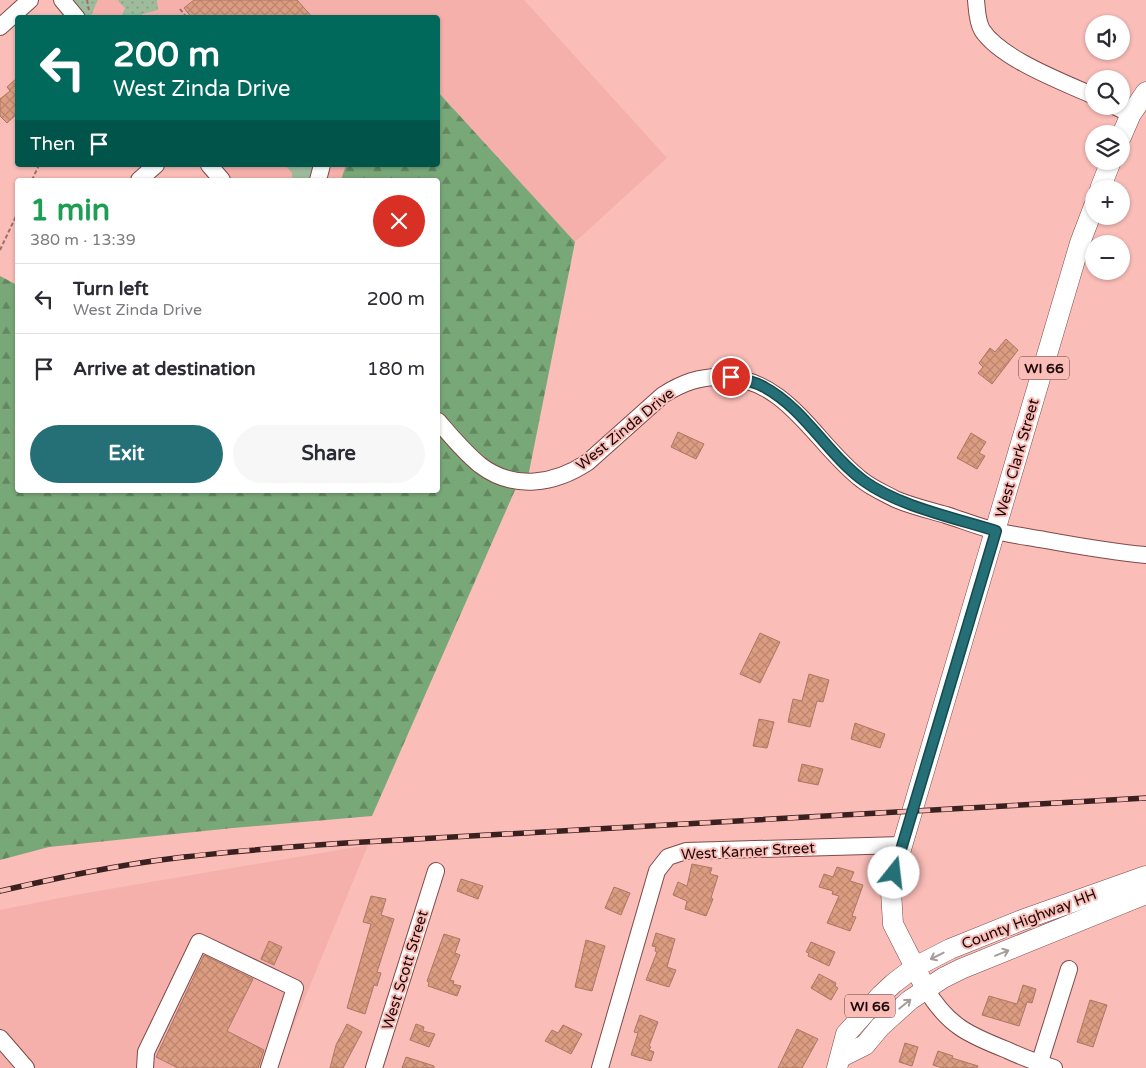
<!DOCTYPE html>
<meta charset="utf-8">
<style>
body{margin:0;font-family:"Varela Round",sans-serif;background:#f7f7f7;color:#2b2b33;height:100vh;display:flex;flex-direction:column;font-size:19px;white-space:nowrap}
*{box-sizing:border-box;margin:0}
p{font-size:16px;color:#7c7c81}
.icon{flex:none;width:28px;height:28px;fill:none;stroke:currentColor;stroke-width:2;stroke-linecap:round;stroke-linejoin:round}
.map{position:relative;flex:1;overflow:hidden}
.details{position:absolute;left:15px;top:178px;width:425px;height:315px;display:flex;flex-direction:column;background:#fff;border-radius:5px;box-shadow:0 1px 4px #0004}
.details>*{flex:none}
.top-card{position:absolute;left:15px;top:15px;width:425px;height:152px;border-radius:5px;box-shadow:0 1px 4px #0004;background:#00695c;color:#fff;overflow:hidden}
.fabs{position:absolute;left:1085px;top:15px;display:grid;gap:10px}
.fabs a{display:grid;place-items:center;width:45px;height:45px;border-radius:50%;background:#fff;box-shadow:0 1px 4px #0004;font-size:25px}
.pin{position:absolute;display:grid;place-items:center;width:42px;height:42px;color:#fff;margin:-21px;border:2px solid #fff;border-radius:50%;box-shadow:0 1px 5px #0007}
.me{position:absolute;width:55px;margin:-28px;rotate:16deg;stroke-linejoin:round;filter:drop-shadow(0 0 4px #0008)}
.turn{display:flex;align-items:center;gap:18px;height:105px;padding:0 15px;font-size:22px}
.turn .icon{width:65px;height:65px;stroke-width:2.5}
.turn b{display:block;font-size:35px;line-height:42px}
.then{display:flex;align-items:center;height:48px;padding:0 15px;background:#0003;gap:10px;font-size:19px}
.round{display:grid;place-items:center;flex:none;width:52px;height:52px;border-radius:26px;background:#f7f7f7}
.headline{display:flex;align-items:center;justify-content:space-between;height:85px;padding:0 15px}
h1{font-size:30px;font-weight:800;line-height:38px;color:#1e9e55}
.action{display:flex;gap:10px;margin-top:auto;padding:10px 15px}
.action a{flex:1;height:58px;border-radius:30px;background:#256f76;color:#fff;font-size:20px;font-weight:800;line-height:58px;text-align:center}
.action a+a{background:#f7f7f7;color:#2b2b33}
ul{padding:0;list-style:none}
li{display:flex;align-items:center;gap:15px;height:70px;padding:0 15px;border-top:1px solid #e1e1e2}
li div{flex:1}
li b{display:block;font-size:19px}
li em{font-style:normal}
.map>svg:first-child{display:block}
</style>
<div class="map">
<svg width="1146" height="1068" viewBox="0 0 1146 1068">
<defs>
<pattern id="forest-firs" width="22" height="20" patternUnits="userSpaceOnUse" patternTransform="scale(1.25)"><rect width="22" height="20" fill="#79a878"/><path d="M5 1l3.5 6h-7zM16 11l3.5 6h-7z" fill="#638760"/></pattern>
<pattern id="park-dots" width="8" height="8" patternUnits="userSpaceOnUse" patternTransform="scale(1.25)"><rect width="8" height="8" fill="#9ebb9c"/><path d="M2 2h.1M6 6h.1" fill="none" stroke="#889f85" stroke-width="1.8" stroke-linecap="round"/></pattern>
<pattern id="building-cross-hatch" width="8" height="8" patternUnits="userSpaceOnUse" patternTransform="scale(1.25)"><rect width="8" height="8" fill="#db9c81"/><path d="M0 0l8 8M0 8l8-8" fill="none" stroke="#bc856e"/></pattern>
</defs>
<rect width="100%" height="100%" fill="#fabdb8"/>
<g fill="#f5b0ab">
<polygon points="98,0 524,0 667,158 575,242 438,92 438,18 90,18"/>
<polygon points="220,165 346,165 342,180 234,180"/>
<polygon points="368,845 276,1068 0,1068 0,910 75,895"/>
</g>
<polygon fill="#9ebb9c" points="285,165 316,165 312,180 292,180 292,173"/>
<polygon fill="url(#forest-firs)" points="438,92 575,242 527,482 519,481 372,816 233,828 49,847 0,860 0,276 17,285 18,490 438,490 438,180 341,180 346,165 438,165"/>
<g fill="url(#park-dots)">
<polygon points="67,0 98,0 90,18 84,17"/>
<polygon points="119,0 157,0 158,10 142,14 142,17 123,17 122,16 125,8 118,1"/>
</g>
<g fill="url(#building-cross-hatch)" stroke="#ab7863">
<polygon points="194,0 297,0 313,18 192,18 184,8"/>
<polygon points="18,77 18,113 7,123 0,116 0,99 10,91 7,87"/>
<polygon points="1006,339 1018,350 992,384 978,373 983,367 979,363 990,348 995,352"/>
<polygon points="678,432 704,444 696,459 671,447"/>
<polygon points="971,433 986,442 979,453 985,456 977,469 957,458"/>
<polygon points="760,633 780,642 760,683 740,674"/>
<polygon points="809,674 829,680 823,702 817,701 810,727 788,722 793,699 802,701"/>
<polygon points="759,719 774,722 767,748 753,746"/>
<polygon points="855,723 885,734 880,748 851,739"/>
<polygon points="802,764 823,769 818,785 798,781"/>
<polygon points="692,864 712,868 710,874 718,876 711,898 713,899 706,916 685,909 687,901 673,895 678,882 687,886"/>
<polygon points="837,867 854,872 850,881 863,885 852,916 856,917 850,931 827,923 839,896 832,894 833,891 819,887 824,874 833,877"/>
<polygon points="461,879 483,886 478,899 457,891"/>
<polygon points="614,887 630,893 621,915 605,908"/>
<polygon points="371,896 386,899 381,915 394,919 377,972 381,973 377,986 374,985 365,1014 347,1008 371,924 363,922"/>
<polygon points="656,933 675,939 667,967 676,970 669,987 646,980 657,952 655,951 656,947 652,946"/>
<polygon points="444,934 460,939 455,953 460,955 450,980 454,981 453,984 461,986 457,996 428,986 429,983 427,981"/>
<polygon points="586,940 605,946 592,991 575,987"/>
<polygon points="269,941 282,947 274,965 261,959"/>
<polygon points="811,942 835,952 829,966 808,956 809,953 806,952"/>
<polygon points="204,955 253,979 227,1031 264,1050 258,1068 178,1068 156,1057"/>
<polygon points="819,974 836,983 835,986 838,988 831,1000 811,988"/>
<polygon points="1023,985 1036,989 1032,1003 1027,1002 1019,1026 982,1015 989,996 1017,1004"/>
<polygon points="1090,1000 1107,1005 1093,1047 1077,1042"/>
<polygon points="640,1015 658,1022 649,1046 651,1047 649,1050 654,1052 651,1061 631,1055 638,1033 634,1032"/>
<polygon points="347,1024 362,1032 343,1068 330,1068 336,1045"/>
<polygon points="416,1024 424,1027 423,1031 435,1034 429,1047 410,1040"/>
<polygon points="563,1025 582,1034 571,1054 545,1041 552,1030 558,1033"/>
<polygon points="797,1029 818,1039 802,1068 778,1068"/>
<polygon points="905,1043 918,1047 912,1066 899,1062"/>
<polygon points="938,1051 953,1056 952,1058 978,1066 977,1068 942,1068 933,1065"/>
<polygon points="406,1057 434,1066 434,1068 402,1068"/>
</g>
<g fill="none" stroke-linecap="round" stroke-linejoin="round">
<defs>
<g id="minor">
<polyline points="62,0 77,18"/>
<path d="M976,0C977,10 977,21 982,30C1001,59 1063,82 1094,96"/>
<polyline points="0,27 30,0"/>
<polyline points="1114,106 1131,114"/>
<polyline points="209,165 222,180"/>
<polyline points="139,180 156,165"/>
<polyline points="318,180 322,165"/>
<path d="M438,421C451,436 464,452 480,465C514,491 555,484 588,462L663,395C682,383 700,376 723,377C788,378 816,445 862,480C872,488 884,493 895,499C911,506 929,510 946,515C962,520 979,527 996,531C1012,535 1029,537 1045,540C1078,546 1112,552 1146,555"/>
<path d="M926,989C948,1026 969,1035 1007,1050C1022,1057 1038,1063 1054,1068"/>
<polyline points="0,1038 26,1068"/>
<polyline points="145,1068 146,1052 199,942 295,988 269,1068"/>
<polyline points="374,1068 436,871"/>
<polyline points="600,1068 657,871 668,857 686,851 902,845"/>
<polyline points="1038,1068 1069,969"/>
</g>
<g id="major">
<polyline points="1121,137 1131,114 1146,92"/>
<polyline points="1100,189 1111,161"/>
<polyline points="926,989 893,924 891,891 894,873 1080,243 1094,206"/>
<polyline points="841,1057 865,1045 880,1027 910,1000 943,978 961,969 1146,894"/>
<polyline points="837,1068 846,1034 881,995 894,983 915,967 950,949 1022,920 1146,876"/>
</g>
</defs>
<use href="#minor" stroke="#7e4a47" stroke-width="18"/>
<use href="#major" stroke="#7e4a47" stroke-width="21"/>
<g stroke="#9b706d" stroke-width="2" stroke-dasharray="4 2.5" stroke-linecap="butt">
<polyline points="87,0 89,10"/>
<polyline points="180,9 187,18"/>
<polyline points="32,180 39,165"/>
<polyline points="0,250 18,212"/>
</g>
<use href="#minor" stroke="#fff" stroke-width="16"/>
<use href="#major" stroke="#fff" stroke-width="20"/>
<defs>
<path id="rail" d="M0,891C58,878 116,865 176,858C232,851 289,847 346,843L1146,798"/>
</defs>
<use href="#rail" stroke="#3a211f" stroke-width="5.5"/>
<use href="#rail" stroke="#fabdb8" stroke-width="4" stroke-dasharray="11" stroke-linecap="butt"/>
</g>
<defs><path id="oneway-shaft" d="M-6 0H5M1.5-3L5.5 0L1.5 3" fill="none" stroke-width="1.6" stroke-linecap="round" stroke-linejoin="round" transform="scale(1.25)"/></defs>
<g stroke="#a59d9c">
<use href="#oneway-shaft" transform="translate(1002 953) rotate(-22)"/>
<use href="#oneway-shaft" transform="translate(937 956) rotate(154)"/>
<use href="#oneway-shaft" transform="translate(905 1004) rotate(-39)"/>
</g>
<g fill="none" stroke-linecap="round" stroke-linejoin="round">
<defs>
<path id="route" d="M731,377C742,379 754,381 764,387C805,409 827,454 864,481C898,506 955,518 996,531L894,873"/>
</defs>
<use href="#route" stroke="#18484d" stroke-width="12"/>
<use href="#route" stroke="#256f76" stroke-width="9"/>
</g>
<g text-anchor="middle" stroke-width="4" stroke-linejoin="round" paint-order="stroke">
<g fill="#fabdb8" stroke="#5f3f3d" stroke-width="1">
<rect x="1019" y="356.5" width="50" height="23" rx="4"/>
<rect x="845" y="994.5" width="50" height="23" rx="4"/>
</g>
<g font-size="14" font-weight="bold" fill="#1d0908">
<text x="1044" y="373">WI 66</text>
<text x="870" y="1011">WI 66</text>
</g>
<g font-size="15" fill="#1d0908" stroke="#fabdb8">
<text transform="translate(625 429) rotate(-39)" y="5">West Zinda Drive</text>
<text transform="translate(1017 458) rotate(-74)" y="5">West Clark Street</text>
<text transform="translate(748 851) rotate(-3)" y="5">West Karner Street</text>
<text transform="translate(1029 919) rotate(-21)" y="5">County Highway HH</text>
<text transform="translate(405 970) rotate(-73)" y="5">West Scott Street</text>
</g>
</g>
</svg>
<div class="fabs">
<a><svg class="icon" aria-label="sound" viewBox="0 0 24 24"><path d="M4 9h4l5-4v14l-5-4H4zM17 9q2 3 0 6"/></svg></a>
<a><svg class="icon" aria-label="search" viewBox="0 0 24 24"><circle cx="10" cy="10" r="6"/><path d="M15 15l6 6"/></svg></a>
<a><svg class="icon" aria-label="layers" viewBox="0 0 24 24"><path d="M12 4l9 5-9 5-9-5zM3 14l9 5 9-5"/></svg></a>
<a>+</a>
<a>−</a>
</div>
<div class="pin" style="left:731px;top:377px;background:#d93025"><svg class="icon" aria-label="arrive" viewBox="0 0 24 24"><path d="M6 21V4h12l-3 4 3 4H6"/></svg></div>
<svg class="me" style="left:894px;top:873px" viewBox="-20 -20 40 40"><circle r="19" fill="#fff"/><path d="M0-13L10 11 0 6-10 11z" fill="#256f76"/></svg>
<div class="top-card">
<div class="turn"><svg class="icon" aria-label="left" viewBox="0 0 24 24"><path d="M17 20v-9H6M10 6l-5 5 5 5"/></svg><div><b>200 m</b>West Zinda Drive</div></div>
<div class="then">Then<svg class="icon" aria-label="arrive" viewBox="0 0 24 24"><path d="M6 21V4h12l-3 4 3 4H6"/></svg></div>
</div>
<section class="details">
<div class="headline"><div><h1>1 min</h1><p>380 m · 13:39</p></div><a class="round" style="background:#d93025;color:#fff"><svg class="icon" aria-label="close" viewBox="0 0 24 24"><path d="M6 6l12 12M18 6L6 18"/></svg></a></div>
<ul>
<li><svg class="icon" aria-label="left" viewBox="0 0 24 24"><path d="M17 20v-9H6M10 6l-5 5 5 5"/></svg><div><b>Turn left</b><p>West Zinda Drive</p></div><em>200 m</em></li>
<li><svg class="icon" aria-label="arrive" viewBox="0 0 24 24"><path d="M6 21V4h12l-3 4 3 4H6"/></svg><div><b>Arrive at destination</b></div><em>180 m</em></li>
</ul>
<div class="action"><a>Exit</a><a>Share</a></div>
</section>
</div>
